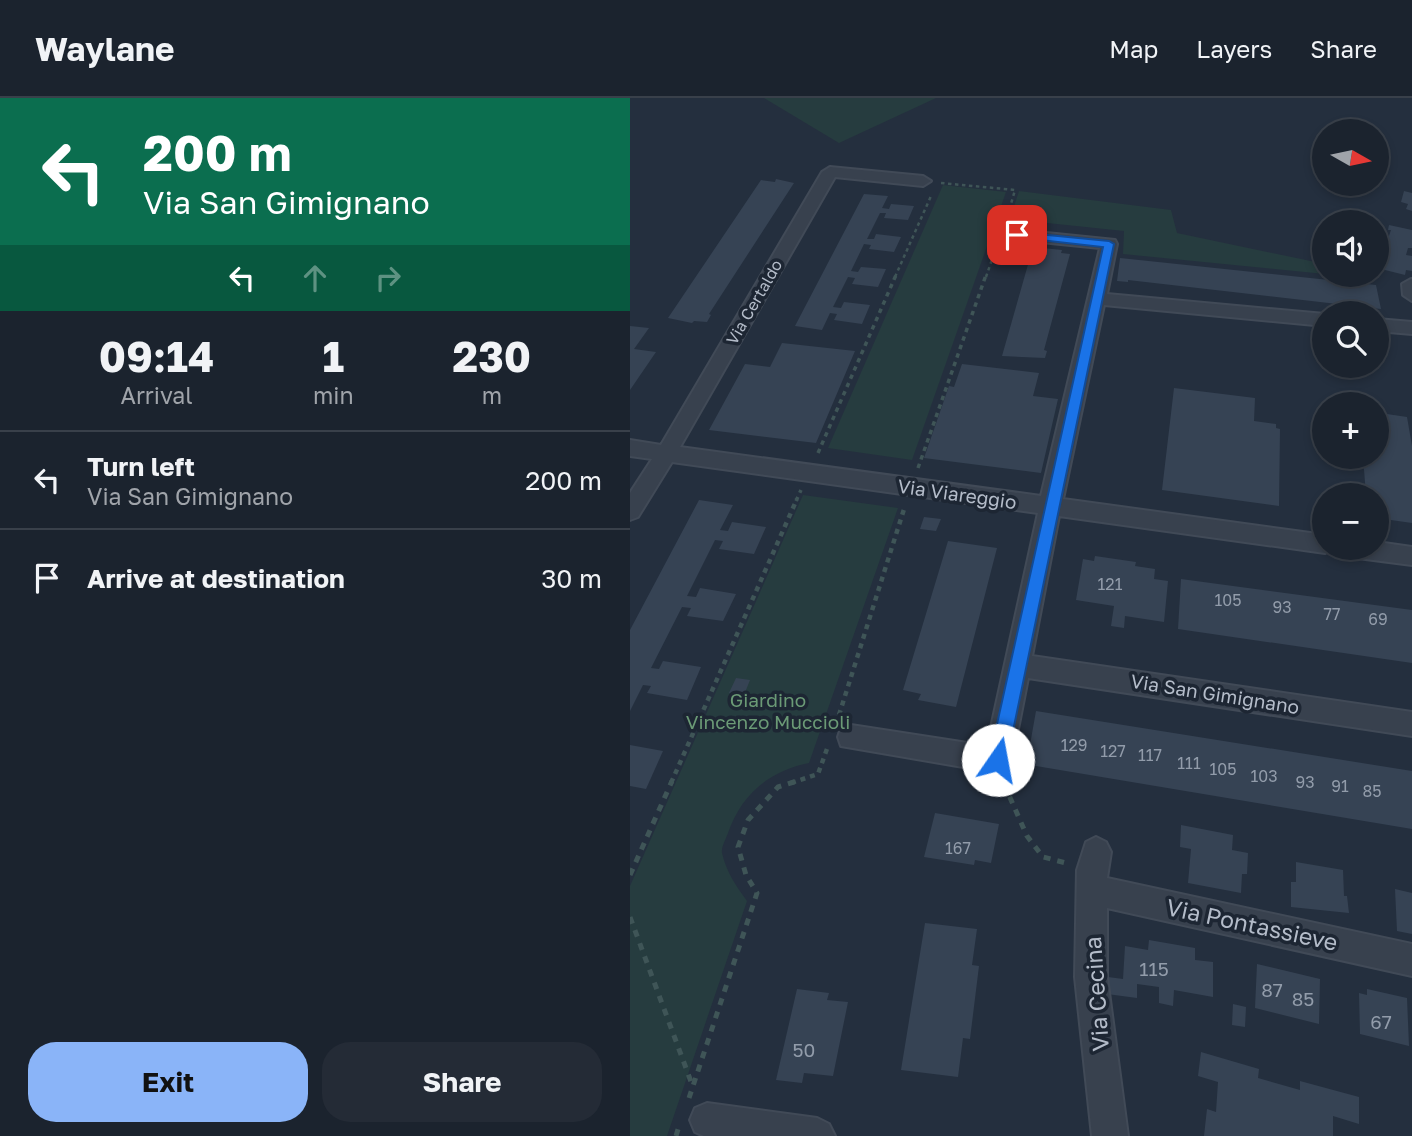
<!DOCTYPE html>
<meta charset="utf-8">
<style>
body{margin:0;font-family:"Golos Text",sans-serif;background:#242b36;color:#f1f3f6;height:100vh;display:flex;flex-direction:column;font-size:26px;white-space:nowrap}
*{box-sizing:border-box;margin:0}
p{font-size:23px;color:#a0a4aa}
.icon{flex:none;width:38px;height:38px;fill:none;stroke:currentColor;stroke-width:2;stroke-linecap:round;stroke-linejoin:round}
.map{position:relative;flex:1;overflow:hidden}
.drawer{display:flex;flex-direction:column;background:#1b232e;width:630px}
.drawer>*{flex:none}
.banner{background:#0b6e4f;color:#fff;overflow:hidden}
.needle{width:46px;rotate:99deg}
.fabs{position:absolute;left:682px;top:21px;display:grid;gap:14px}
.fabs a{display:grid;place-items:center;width:77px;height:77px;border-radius:50%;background:#1b232e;box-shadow:0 4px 10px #0003,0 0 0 2px #39404a;font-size:35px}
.pin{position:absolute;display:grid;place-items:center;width:60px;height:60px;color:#fff;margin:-30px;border-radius:14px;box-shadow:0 4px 10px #0006}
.me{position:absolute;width:77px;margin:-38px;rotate:12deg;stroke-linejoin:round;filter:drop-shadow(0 0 5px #0008)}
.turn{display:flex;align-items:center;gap:24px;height:147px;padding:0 28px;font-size:32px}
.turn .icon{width:91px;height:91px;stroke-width:2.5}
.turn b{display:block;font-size:49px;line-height:60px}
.lanes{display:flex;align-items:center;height:66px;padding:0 28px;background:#0003;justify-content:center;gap:35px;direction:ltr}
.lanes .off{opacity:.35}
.eta{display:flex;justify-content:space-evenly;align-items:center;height:119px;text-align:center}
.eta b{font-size:42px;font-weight:700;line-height:49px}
.action{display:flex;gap:14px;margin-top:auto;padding:14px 28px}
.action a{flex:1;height:80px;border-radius:28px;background:#8ab4f8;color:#111;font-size:28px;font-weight:700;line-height:80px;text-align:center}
.action a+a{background:#242b36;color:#f1f3f6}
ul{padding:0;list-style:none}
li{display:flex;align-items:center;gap:21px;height:98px;padding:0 28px;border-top:2px solid #39404a}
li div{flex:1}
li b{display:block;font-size:26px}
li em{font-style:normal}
header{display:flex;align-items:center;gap:42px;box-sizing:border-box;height:98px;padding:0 35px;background:#1b232e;border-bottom:2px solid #39404a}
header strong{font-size:33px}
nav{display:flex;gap:38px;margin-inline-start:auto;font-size:24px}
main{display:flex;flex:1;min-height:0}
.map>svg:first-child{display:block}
</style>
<header>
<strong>Waylane</strong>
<nav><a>Map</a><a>Layers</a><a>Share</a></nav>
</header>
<main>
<section class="drawer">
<div class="banner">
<div class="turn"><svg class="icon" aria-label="left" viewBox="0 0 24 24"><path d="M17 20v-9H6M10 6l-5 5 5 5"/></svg><div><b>200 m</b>Via San Gimignano</div></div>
<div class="lanes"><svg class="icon" aria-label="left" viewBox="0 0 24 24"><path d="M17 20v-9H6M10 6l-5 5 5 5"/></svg><svg class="icon off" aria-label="ahead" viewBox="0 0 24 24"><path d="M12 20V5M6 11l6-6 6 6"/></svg><svg class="icon off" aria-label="right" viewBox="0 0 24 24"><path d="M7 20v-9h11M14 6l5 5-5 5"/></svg></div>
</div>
<div class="eta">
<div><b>09:14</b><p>Arrival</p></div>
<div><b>1</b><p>min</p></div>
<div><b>230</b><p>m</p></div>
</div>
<ul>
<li><svg class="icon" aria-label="left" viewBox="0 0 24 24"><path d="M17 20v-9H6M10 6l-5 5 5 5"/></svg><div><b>Turn left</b><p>Via San Gimignano</p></div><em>200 m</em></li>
<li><svg class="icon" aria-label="arrive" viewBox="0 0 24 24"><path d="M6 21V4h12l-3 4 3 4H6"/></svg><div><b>Arrive at destination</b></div><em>30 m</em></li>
</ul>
<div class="action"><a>Exit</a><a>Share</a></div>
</section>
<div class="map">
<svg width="782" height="1038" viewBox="0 0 782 1038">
<rect width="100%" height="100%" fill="#242f3e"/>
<g fill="#263c3f">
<polygon points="134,0 306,0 209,45"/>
<polygon points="313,87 376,94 282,362 198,350"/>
<polygon points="389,93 541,112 547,135 695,166 695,176 493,156 494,133 380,121"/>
<path d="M173,397L268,410L179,665C139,673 111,697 98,735C96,741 91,749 92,755C96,773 106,788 117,803L37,1038H0V788Z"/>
</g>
<g fill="#364354">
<polygon points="146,81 164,85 79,216 81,217 77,224 64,223 62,225 38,220 131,82 145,84"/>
<polygon points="774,93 782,95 782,113 776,111 778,106 771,104"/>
<polygon points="234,96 258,98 252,110 259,111 261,106 284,108 278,122 254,120 256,115 250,115 237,141 244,141 246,136 271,139 264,154 239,151 241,147 234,146 221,173 228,174 231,169 256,171 248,189 222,186 225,180 218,179 203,209 211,210 214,204 240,207 232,226 204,222 207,216 200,215 192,232 165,228"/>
<polygon points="759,127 782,132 782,150 778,150 776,157 782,158 782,173 776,172 775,177 747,170 747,164 750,165 754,153 751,152 754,143 757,144 761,132 758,132"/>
<polygon points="403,149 432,152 431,155 440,156 414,252 417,253 415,260 372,258"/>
<polygon points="490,160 746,187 751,211 498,182 498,184 487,183"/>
<polygon points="0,228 19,230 4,251 26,254 0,292"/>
<polygon points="152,245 225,253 186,345 79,332 115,266 140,269"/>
<polygon points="332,266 409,275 403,298 428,301 411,375 294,360 319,288 324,289"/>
<polygon points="544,290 625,300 624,323 646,326 646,330 650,331 649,408 532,392"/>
<polygon points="757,316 777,319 782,348 782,425 747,420 747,397 736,397 733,359 747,359 747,343 752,344 751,330 759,331"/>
<polygon points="69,402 103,407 90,432 98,433 102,424 136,429 124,456 89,451 93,443 85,442 57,498 66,499 70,490 106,496 93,523 57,518 61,510 52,509 21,570 29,571 33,563 71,569 57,602 17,595 21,588 13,587 0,613 0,532"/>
<polygon points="294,419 311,421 306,433 290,431"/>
<polygon points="318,443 367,450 326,609 288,602 291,596 273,592"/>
<polygon points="465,458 506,464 505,468 525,471 524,481 538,483 534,524 495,518 494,530 481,528 484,508 446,502 453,461 464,463"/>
<polygon points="551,481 782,512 782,565 548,531"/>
<polygon points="106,580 120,582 114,597 99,595"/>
<polygon points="406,613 782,673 782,731 400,667 402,658 398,658"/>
<polygon points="0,647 33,653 16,691 0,688"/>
<polygon points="305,715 369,726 361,765 345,762 344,767 294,759"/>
<polygon points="551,727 603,737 602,752 618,755 617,776 612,776 611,795 558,785 561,751 550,749"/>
<polygon points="666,764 713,772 714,798 717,798 719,815 661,809 661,784 666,784"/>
<polygon points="765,791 782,795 782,836 767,833"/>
<polygon points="295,825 347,831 342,867 349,868 340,941 333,940 328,979 271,972"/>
<polygon points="519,842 565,850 565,862 583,864 583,899 544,892 543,908 529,905 529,889 507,886 507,900 477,896 478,879 493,881 495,848 518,852"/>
<polygon points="627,866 690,881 689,926 625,910"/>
<polygon points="167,891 199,895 197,902 218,904 203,978 174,975 172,985 146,982"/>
<polygon points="737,891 777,900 779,948 730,936 729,895 737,897"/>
<polygon points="603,906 616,909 615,929 602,927"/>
<polygon points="571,954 629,971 628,980 670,992 670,983 729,999 729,1026 703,1018 703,1038 574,1038 577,1011 586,1014 588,984 568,978"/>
</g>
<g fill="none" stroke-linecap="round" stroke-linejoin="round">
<defs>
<g id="minor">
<polygon points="200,69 293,78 301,83 293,88 205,79 50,349 411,398 470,150 381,141 379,137 387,132 485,142 487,146 477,196 695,216 695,228 474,207 433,401 695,437 695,450 705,450 695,455 429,418 402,558 782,614 782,638 398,580 382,662 378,671 368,675 211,648 208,639 211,630 221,627 357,648 408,415 42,364 8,419 0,422 0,395 22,361 0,358 0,342 31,347 192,74"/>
<polygon points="781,181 782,181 782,203 773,197 772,186"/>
<polygon points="747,221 782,224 782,236 747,233"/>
<polygon points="747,444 782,449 782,467 720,459 712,456 708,450 747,450"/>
<polygon points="466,739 476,744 481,754 477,780 782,846 782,878 477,810 477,879 498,1038 462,1038 445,879 447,772 456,744"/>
<polygon points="77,1005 187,1020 199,1026 205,1038 74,1038 65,1034 60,1022 65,1010"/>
</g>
</defs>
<use href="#minor" stroke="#414a57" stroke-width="4"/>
<g stroke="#3f5557" stroke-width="2.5" stroke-dasharray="3.5 3.5" stroke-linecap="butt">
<polyline points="311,85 385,92 376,123"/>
<polyline points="265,179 301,98"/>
<polyline points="356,179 368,144"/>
</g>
<g stroke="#3f5557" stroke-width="3.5" stroke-dasharray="4.5 4.5" stroke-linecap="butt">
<polyline points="188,355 266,177"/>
<polyline points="288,370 356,177"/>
<polyline points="166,403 171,392"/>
</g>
<g stroke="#3f5557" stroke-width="4.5" stroke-dasharray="5 5" stroke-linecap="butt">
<polyline points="209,617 275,408"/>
<polyline points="41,685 167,401"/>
<polyline points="161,685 188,676 198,648"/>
</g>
<g stroke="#3f5557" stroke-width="5" stroke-dasharray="7 7" stroke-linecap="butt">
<polyline points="374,686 397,738 413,759 436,765"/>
<polyline points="0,777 42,683"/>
<polyline points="0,819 63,989"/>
<polyline points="59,1000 127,795 116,777 108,749 118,722 148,689 167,683"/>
<polyline points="46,1038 49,1028"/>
</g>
<use href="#minor" fill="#38414e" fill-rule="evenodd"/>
</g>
<polygon fill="#1a73e8" stroke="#114b97" stroke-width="2" points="387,134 479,143 484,146 377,662 375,668 368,670 362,668 359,662 473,149 383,139 382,137"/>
<g text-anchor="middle" stroke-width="7" stroke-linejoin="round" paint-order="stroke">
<g font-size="16" fill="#b4bcc9" stroke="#1d2633">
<text transform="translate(124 204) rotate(-60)" y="6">Via Certaldo</text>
</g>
<g font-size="16" fill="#929caa">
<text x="480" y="492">121</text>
<text x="598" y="508">105</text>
<text x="652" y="515">93</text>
<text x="702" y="522">77</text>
<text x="748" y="527">69</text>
<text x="444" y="653">129</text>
<text x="483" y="659">127</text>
<text x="520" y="663">117</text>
<text x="559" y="671">111</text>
<text x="593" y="677">105</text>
<text x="634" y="684">103</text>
<text x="675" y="690">93</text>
<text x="710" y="694">91</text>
<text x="742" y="699">85</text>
<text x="328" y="756">167</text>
</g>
<g font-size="19" fill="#b4bcc9" stroke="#1d2633">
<text transform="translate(327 396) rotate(8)" y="7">Via Viareggio</text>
<text transform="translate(585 596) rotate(9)" y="7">Via San Gimignano</text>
</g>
<g font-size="19" fill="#6b9a76" stroke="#1d2633">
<text x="138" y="609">Giardino<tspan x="138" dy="22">Vincenzo Muccioli</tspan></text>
</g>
<g font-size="19" fill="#929caa">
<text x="524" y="878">115</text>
<text x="642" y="899">87</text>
<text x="673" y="908">85</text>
<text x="751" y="931">67</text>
<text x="174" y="959">50</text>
</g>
<g font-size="23" fill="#b4bcc9" stroke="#1d2633">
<text transform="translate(622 827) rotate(12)" y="8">Via Pontassieve</text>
<text transform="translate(467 896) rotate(-94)" y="8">Via Cecina</text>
</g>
</g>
</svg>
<div class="fabs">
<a><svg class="needle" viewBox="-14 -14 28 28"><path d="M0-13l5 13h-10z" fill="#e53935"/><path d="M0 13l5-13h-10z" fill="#a0a4aa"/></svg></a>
<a><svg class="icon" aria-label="sound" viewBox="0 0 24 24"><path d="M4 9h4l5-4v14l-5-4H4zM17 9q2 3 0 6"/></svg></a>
<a><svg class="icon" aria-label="search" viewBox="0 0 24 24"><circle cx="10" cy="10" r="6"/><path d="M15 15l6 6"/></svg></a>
<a>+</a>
<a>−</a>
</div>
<div class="pin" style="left:387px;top:137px;background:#d93025"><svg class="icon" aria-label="arrive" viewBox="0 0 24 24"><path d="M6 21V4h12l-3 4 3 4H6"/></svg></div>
<svg class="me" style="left:368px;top:662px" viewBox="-20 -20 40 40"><circle r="19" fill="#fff"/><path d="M0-13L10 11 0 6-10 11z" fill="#1a73e8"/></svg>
</div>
</main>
